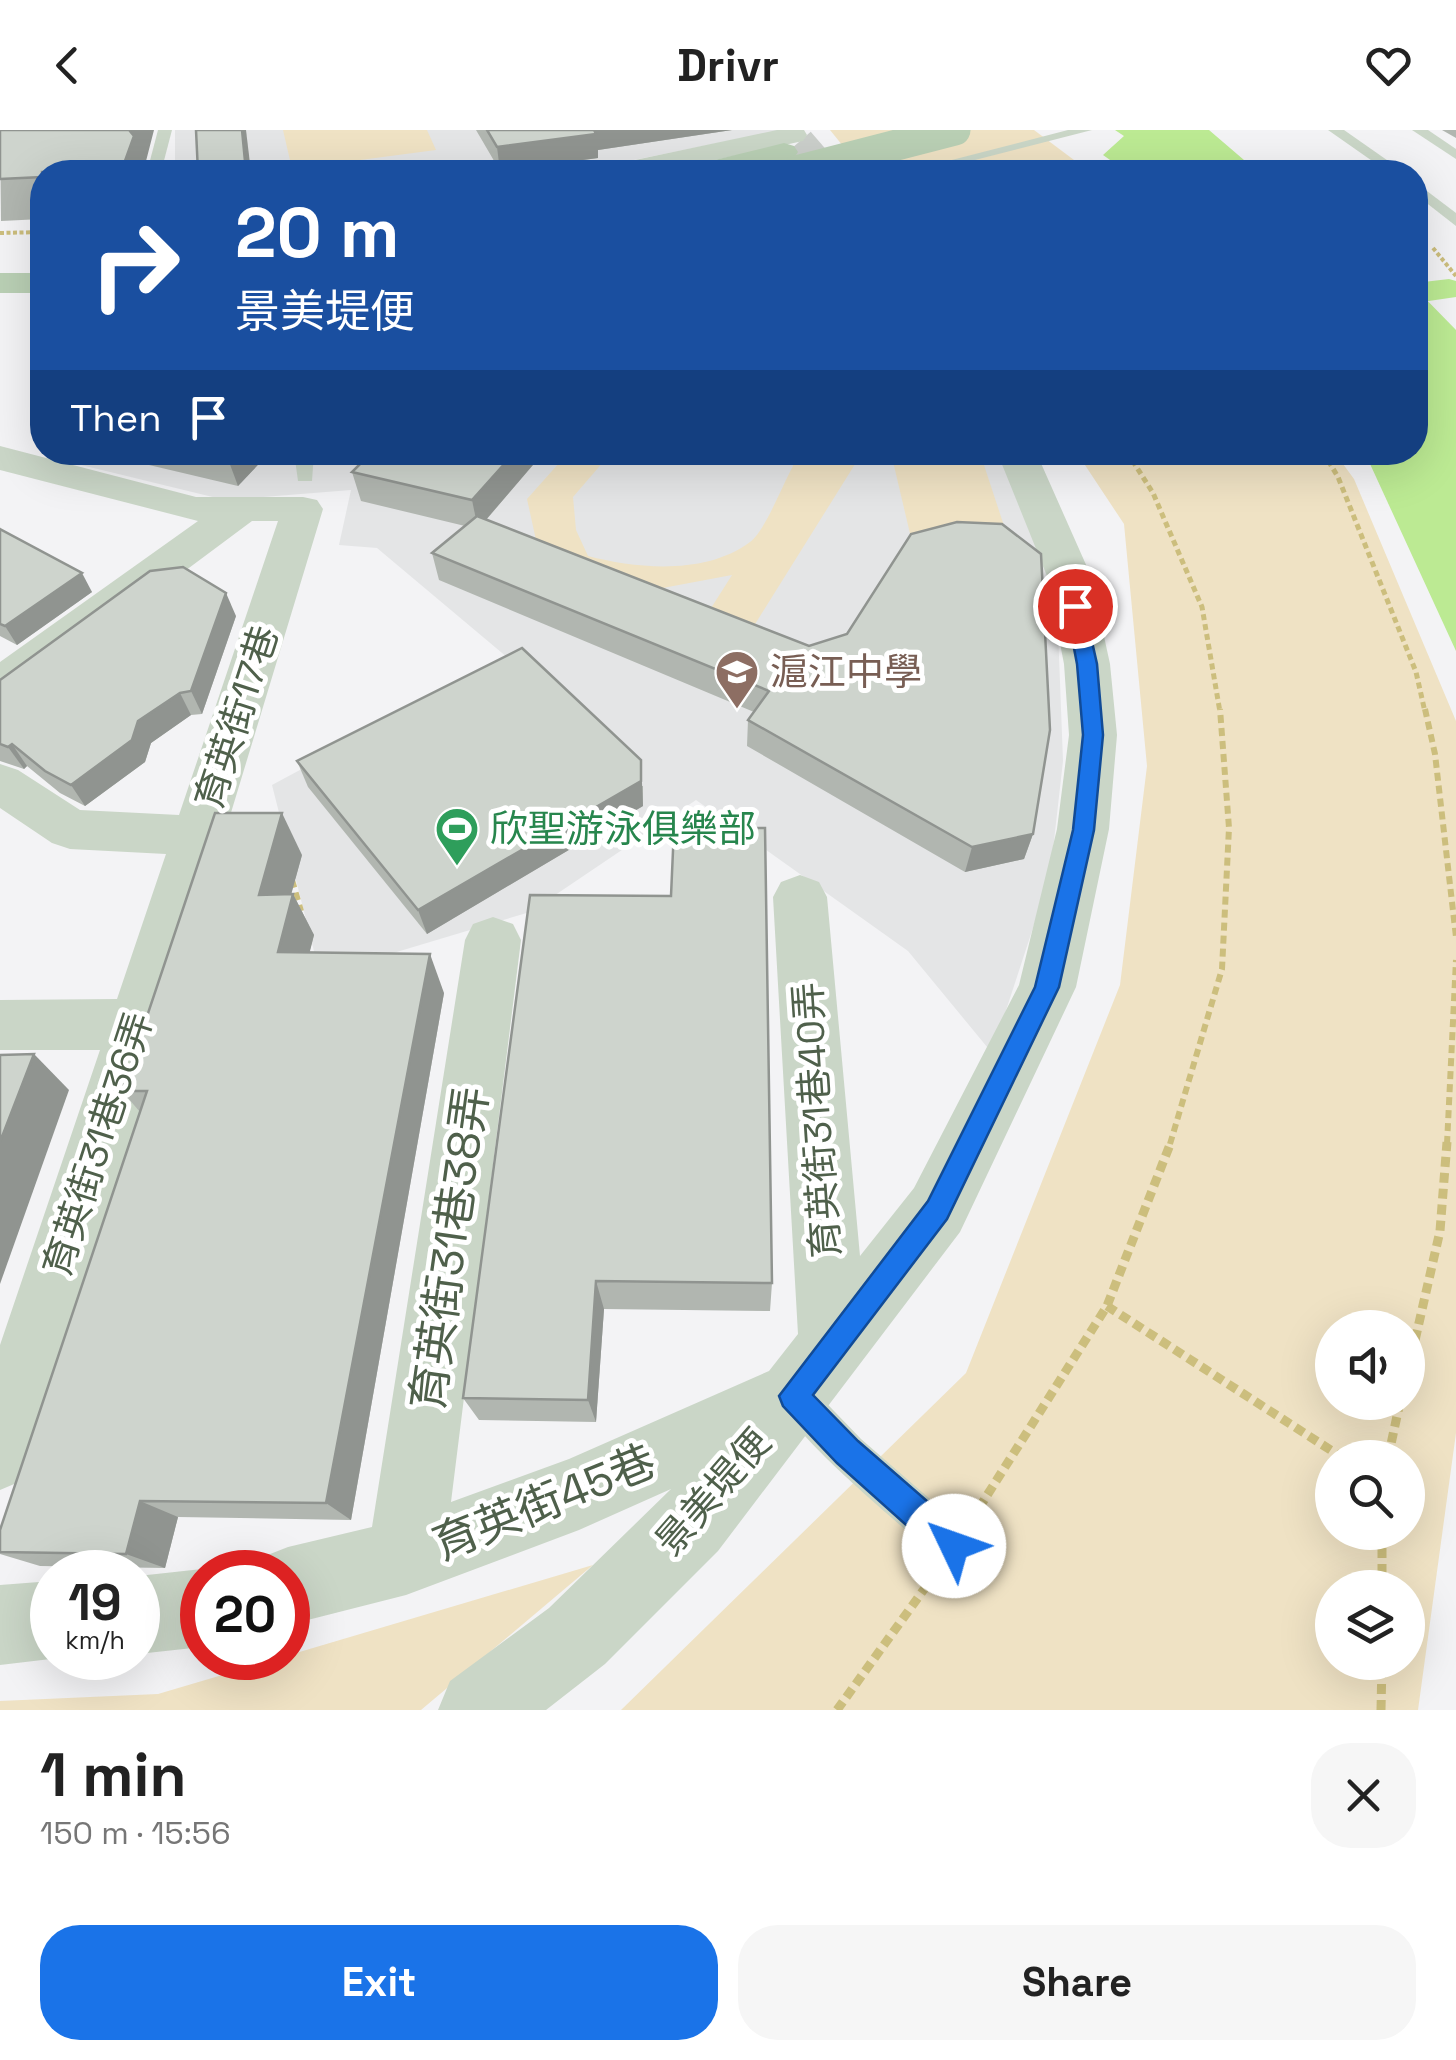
<!DOCTYPE html>
<meta charset="utf-8">
<style>
body{margin:0;font-family:"Space Grotesk","Noto Sans TC",sans-serif;background:#f6f6f6;color:#222;height:100vh;display:flex;flex-direction:column;font-size:38px;white-space:nowrap}
*{box-sizing:border-box;margin:0}
p{font-size:32px;color:#767676}
.icon{flex:none;width:55px;height:55px;fill:none;stroke:currentColor;stroke-width:2;stroke-linecap:round;stroke-linejoin:round}
.map{position:relative;height:1580px;overflow:hidden}
.details{display:flex;flex-direction:column;background:#fff;flex:1}
.details>*{flex:none}
.top-card{position:absolute;left:30px;top:30px;width:1398px;height:305px;border-radius:40px;box-shadow:0 10px 40px #0002;background:#1a4fa0;color:#fff;overflow:hidden}
.fabs{position:absolute;left:1315px;top:1180px;display:grid;gap:20px}
.fabs a{display:grid;place-items:center;width:110px;height:110px;border-radius:50%;background:#fff;box-shadow:0 10px 40px #0002;font-size:50px}
.speed{position:absolute;left:30px;top:1420px;display:flex;gap:20px;font-size:50px;font-weight:700;text-align:center}
.speed>*{display:grid;place-content:center;width:130px;height:130px;border-radius:50%;background:#fff;box-shadow:0 10px 40px #0002;line-height:1}
.speed small{font-size:25px;font-weight:400}
.speed .limit{border:15px solid #d22;background:#fff;color:#111}
.pin{position:absolute;display:grid;place-items:center;width:85px;height:85px;color:#fff;margin:-42px;border:5px solid #fff;border-radius:50%;box-shadow:0 2px 10px #0007}
.me{position:absolute;width:110px;margin:-55px;rotate:312deg;stroke-linejoin:round;filter:drop-shadow(0 0 8px #0008)}
.turn{display:flex;align-items:center;gap:35px;height:210px;padding:0 40px;font-size:45px}
.turn .icon{width:130px;height:130px;stroke-width:2.5}
.turn b{display:block;font-size:70px;line-height:85px}
.then{display:flex;align-items:center;height:95px;padding:0 40px;background:#0003;gap:20px;font-size:38px}
.round{display:grid;place-items:center;flex:none;width:105px;height:105px;border-radius:40px;background:#f6f6f6}
.headline{display:flex;align-items:center;justify-content:space-between;height:170px;padding:0 40px}
h1{font-size:60px;font-weight:700;line-height:75px}
.primary-button{display:flex;gap:20px;margin-top:auto;padding:20px 40px}
.primary-button a{flex:1;height:115px;border-radius:40px;background:#1a73e8;color:#fff;font-size:40px;font-weight:700;line-height:115px;text-align:center}
.primary-button a+a{background:#f6f6f6;color:#222}
header{display:flex;justify-content:space-between;align-items:center;height:130px;padding:0 40px;background:#fff;font-size:45px;font-weight:700}
.map>svg:first-child{display:block}
</style>
<header><svg class="icon" aria-label="back" viewBox="0 0 24 24"><path d="M15 5l-7 7 7 7"/></svg>Drivr<svg class="icon" aria-label="heart" viewBox="0 0 24 24"><path d="M12 20l-8-8c-3-5 5-10 8-4 3-6 11-1 8 4z"/></svg></header>
<div class="map">
<svg width="1456" height="1580" viewBox="0 0 1456 1580">
<rect width="100%" height="100%" fill="#f3f3f5"/>
<g fill="#e4e5e6">
<polygon points="175,0 783,0 574,42 175,42"/>
<polygon points="80,322 1005,323 1057,474 1063,631 1050,746 992,923 908,821 696,670 530,782 320,845 272,655 508,528 377,418 339,415 351,360 225,370 69,332"/>
</g>
<g fill="#efe2c4" fill-rule="evenodd">
<polygon points="283,0 427,0 436,20 292,39"/>
<polygon points="830,0 1034,0 1090,42 864,42"/>
<path d="M568,323H611L573,367L576,400L588,426C638,439 706,445 750,412C765,401 783,354 793,336L790,323H862L752,499L706,486L732,445L652,460L536,410L527,369Z"/>
<polygon points="891,323 980,323 1010,414 912,412"/>
<path d="M1077,323H1335L1354,349L1456,591V1303L1418,1580H621L966,1243L1120,855L1147,636L1124,394ZM1332,1198H1408V1272H1332ZM1332,1328H1408V1402H1332ZM1332,1458H1408V1532H1332Z"/>
<polygon points="593,1435 421,1580 0,1580 0,1571 158,1564"/>
</g>
<g fill="#bcea93">
<polygon points="1115,0 1209,0 1258,42 1127,42 1103,25 1124,6"/>
<polygon points="1415,158 1456,200 1456,521 1365,323 1415,322"/>
</g>
<g fill="none" stroke-linecap="round" stroke-linejoin="round">
<polygon fill="#bcea93" fill-rule="evenodd" points="1449,149 1456,151 1456,167 1415,173 1415,153"/>
<polyline stroke="#caceca" stroke-width="31" stroke-dasharray="31 16" stroke-linecap="butt" points="799,12 825,42"/>
<g stroke="#ccbe7d" stroke-width="4" stroke-dasharray="4 2.5" stroke-linecap="butt">
<polyline points="1072,34 1084,42"/>
<polyline points="0,103 42,102"/>
<polyline points="1433,118 1456,146"/>
</g>
<g stroke="#ccbe7d" stroke-width="5" stroke-dasharray="6 4" stroke-linecap="butt">
<polyline points="1127,322 1153,363 1202,477 1220,582"/>
<polyline points="1323,322 1338,347 1416,542 1425,582"/>
</g>
<g stroke="#ccbe7d" stroke-width="6" stroke-dasharray="8 5" stroke-linecap="butt">
<polyline points="1425,579 1435,624 1456,807"/>
<polyline points="292,750 301,781"/>
<polyline points="1170,1014 1222,839 1229,698 1220,579"/>
<polyline points="1447,1014 1456,830"/>
</g>
<g stroke="#ccbe7d" stroke-width="9" stroke-dasharray="10 6" stroke-linecap="butt">
<polyline points="1107,1176 1343,1328"/>
<polyline points="1408,1241 1440,1101 1447,1012"/>
<polyline points="1388,1328 1400,1272"/>
<polyline points="979,1378 1107,1176 1171,1012"/>
<polyline points="1382,1402 1382,1458"/>
<polyline points="837,1580 930,1451"/>
<polyline points="1381,1580 1382,1532"/>
</g>
<g fill="#cad6c7" fill-rule="evenodd">
<polygon points="158,0 172,0 161,42 147,42"/>
<polygon points="1068,0 1092,0 928,42 905,42"/>
<polygon points="1328,0 1344,0 1404,42 1388,42"/>
<polygon points="1412,0 1428,0 1456,19 1456,29"/>
<polygon points="1415,52 1456,83 1456,96 1415,64"/>
<polygon points="294,322 314,322 312,351 298,351"/>
<path d="M794,1248L807,1253L861,1309L969,1403L974,1417L969,1431L955,1436L941,1431C902,1395 795,1310 776,1266L781,1253Z"/>
</g>
<g fill="#cad6c7" fill-rule="evenodd">
<polygon points="777,0 804,0 807,5 803,11 659,42 606,42 611,36 621,33"/>
<polygon points="0,316 196,367 303,367 317,370 323,379 37,1323 26,1349 0,1360 0,1215 100,920 0,920 0,870 117,869 166,724 70,719 52,713 0,678 0,634 18,640 80,680 179,685 278,391 252,391 17,566 0,571 0,532 198,391 0,340"/>
<polygon points="997,322 1036,322 1091,446 1110,534 1117,605 1109,699 1076,857 960,1102 718,1421 605,1534 546,1580 438,1580 450,1551 549,1478 671,1359 579,1400 406,1465 288,1495 288,1442 255,1442 260,1428 288,1417 372,1397 465,810 473,794 493,787 513,794 521,810 451,1372 569,1329 769,1241 798,1204 773,767 781,752 800,745 819,752 827,767 860,1126 914,1058 1019,855 1057,699 1069,605 1064,534 1047,446"/>
<polygon points="202,1439 211,1442 202,1442 202,1517 138,1524 138,1446"/>
<polygon points="52,1451 52,1528 59,1528 0,1535 0,1455"/>
</g>
<g fill="#b9cfb4" fill-rule="evenodd">
<polygon points="784,13 794,16 798,22 794,28 734,42 685,42 690,36"/>
<rect x="0" y="143" width="42" height="20"/>
</g>
<polyline stroke="#b9cfb4" stroke-width="31" points="796,41 955,0"/>
</g>
<g fill="#b1b6b0">
<polygon points="0,0 145,35 148,42 42,42 42,89 1,91"/>
<polygon points="476,0 732,0 598,20 598,28 500,41"/>
<polygon points="1442,0 1456,0 1456,8"/>
<polygon points="94,322 270,322 238,356"/>
<polygon points="544,322 486,390 1033,704 1024,729 965,742 747,616 748,590 754,582 439,450 432,423 465,396 361,371 352,342"/>
<polygon points="0,399 92,462 17,515 0,506"/>
<polygon points="236,486 202,584 191,585 151,613 145,632 85,676 60,663 27,636 24,639 0,631 0,550"/>
<polygon points="297,631 643,656 643,676 427,804 308,657"/>
<polygon points="302,725 291,764 293,764 314,805 309,823 444,863 351,1390 178,1387 165,1438 40,1436 0,1424 0,1400 140,982 122,961"/>
<polygon points="530,765 772,1153 770,1181 604,1179 596,1292 479,1290 463,1268"/>
</g>
<g fill="#909490">
<polygon points="129,0 154,0 145,35 148,42 121,42"/>
<polygon points="242,0 246,0 251,42 246,42"/>
<polygon points="592,0 732,0 598,20 598,28 500,41 497,17"/>
<polygon points="234,322 270,322 238,356 228,329"/>
<polygon points="515,322 544,322 478,399 472,370"/>
<polygon points="82,443 92,462 17,515 5,496"/>
<polygon points="226,463 236,486 202,584 191,561"/>
<polygon points="180,563 191,585 151,613 145,632 85,676 71,655 138,591"/>
<polygon points="12,614 27,636 24,639 8,617"/>
<polygon points="641,630 643,676 427,804 418,780"/>
<polygon points="282,683 302,725 280,805 259,765"/>
<polygon points="1033,704 1024,729 965,742 972,717"/>
<polygon points="293,764 314,805 300,861 278,822"/>
<polygon points="430,824 444,863 351,1390 326,1373"/>
<polygon points="34,924 69,960 0,1154 0,1012"/>
<polygon points="596,1151 604,1179 596,1292 588,1270"/>
<polygon points="140,1371 178,1387 165,1438 126,1424"/>
</g>
<g fill="#ced4cd" stroke="#909490" stroke-width="2.5">
<polygon points="0,0 129,0 134,6 121,42 42,42 42,47 0,49"/>
<polygon points="196,0 242,0 246,42 198,42"/>
<polygon points="487,0 594,0 596,4 497,17"/>
<polygon points="199,322 234,322 228,329"/>
<polygon points="372,322 515,322 472,370 352,342"/>
<polygon points="477,386 809,516 847,504 911,404 957,392 1002,394 1041,424 1050,600 1033,704 972,717 748,590 769,561 432,423"/>
<polygon points="0,399 82,443 5,496 0,494"/>
<polygon points="183,437 226,463 191,561 180,563 138,591 132,610 71,655 45,641 12,614 8,617 0,614 0,550 150,441"/>
<polygon points="522,518 641,630 641,651 418,780 297,631"/>
<polygon points="215,683 282,683 259,765 293,764 278,822 430,824 326,1373 140,1371 126,1424 0,1422 0,1400 147,961 122,961"/>
<polygon points="674,698 765,698 772,1153 596,1151 588,1270 463,1268 530,765 671,766"/>
<polygon points="34,924 0,1012 0,925"/>
</g>
<polygon fill="#1a73e8" stroke="#114b97" stroke-width="2.5" points="1075,470 1084,476 1097,534 1103,605 1094,700 1059,857 947,1089 813,1265 858,1311 966,1405 970,1416 966,1428 954,1432 943,1428 837,1333 783,1276 779,1266 928,1071 1035,857 1073,700 1083,605 1077,534 1066,476"/>
<defs>
<symbol id="school-pin" viewBox="-11 -11 22 30"><path d="M0 17L-7.5 6A9.5 9.5 0 1 1 7.5 6Z" fill="#8d6e63" stroke="#fff"/><path d="M0-5L7-2L0 1L-7-2ZM-4 1L0 2.5L4 1V4Q0 6-4 4Z" fill="#fff"/></symbol>
<symbol id="stadium-pin" viewBox="-11 -11 22 30"><path d="M0 17L-7.5 6A9.5 9.5 0 1 1 7.5 6Z" fill="#2e9e5b" stroke="#fff"/><path d="M0-5a6.5 5 0 1 0 0 10a6.5 5 0 1 0 0-10ZM-3.5-1.8h7v3.6h-7Z" fill="#fff"/></symbol>
</defs>
<g fill-rule="evenodd">
<use href="#school-pin" x="712" y="517" width="50" height="68"/>
<use href="#stadium-pin" x="432" y="674" width="50" height="68"/>
</g>
<g text-anchor="middle" stroke-width="10" stroke-linejoin="round" paint-order="stroke">
<g font-size="38" fill="#785e54" stroke="#fff" text-anchor="start">
<text x="770" y="555">滬江中學</text>
</g>
<g font-size="38" fill="#4f604b" stroke="#fff">
<text transform="translate(237 587) rotate(-72)" y="13">育英街17巷</text>
<text transform="translate(817 990) rotate(-94)" y="13">育英街31巷40弄</text>
<text transform="translate(98 1014) rotate(-72)" y="13">育英街31巷36弄</text>
<text transform="translate(713 1362) rotate(-49)" y="13">景美堤便</text>
</g>
<g font-size="38" fill="#27864d" stroke="#fff" text-anchor="start">
<text x="490" y="712">欣聖游泳俱樂部</text>
</g>
<g font-size="45" fill="#4f604b" stroke="#fff">
<text transform="translate(449 1118) rotate(-82)" y="16">育英街31巷38弄</text>
<text transform="translate(544 1372) rotate(-22)" y="16">育英街45巷</text>
</g>
</g>
</svg>
<div class="fabs">
<a><svg class="icon" aria-label="sound" viewBox="0 0 24 24"><path d="M4 9h4l5-4v14l-5-4H4zM17 9q2 3 0 6"/></svg></a>
<a><svg class="icon" aria-label="search" viewBox="0 0 24 24"><circle cx="10" cy="10" r="6"/><path d="M15 15l6 6"/></svg></a>
<a><svg class="icon" aria-label="layers" viewBox="0 0 24 24"><path d="M12 4l9 5-9 5-9-5zM3 14l9 5 9-5"/></svg></a>
</div>
<div class="speed"><div>19<small>km/h</small></div><div class="limit">20</div></div>
<div class="pin" style="left:1075px;top:476px;background:#d93025"><svg class="icon" aria-label="arrive" viewBox="0 0 24 24"><path d="M6 21V4h12l-3 4 3 4H6"/></svg></div>
<svg class="me" style="left:954px;top:1416px" viewBox="-20 -20 40 40"><circle r="19" fill="#fff"/><path d="M0-13L10 11 0 6-10 11z" fill="#1a73e8"/></svg>
<div class="top-card">
<div class="turn"><svg class="icon" aria-label="right" viewBox="0 0 24 24"><path d="M7 20v-9h11M14 6l5 5-5 5"/></svg><div><b>20 m</b>景美堤便</div></div>
<div class="then">Then<svg class="icon" aria-label="arrive" viewBox="0 0 24 24"><path d="M6 21V4h12l-3 4 3 4H6"/></svg></div>
</div>
</div>
<section class="details">
<div class="headline"><div><h1>1 min</h1><p>150 m · 15:56</p></div><a class="round"><svg class="icon" aria-label="close" viewBox="0 0 24 24"><path d="M6 6l12 12M18 6L6 18"/></svg></a></div>
<div class="primary-button"><a>Exit</a><a>Share</a></div>
</section>
